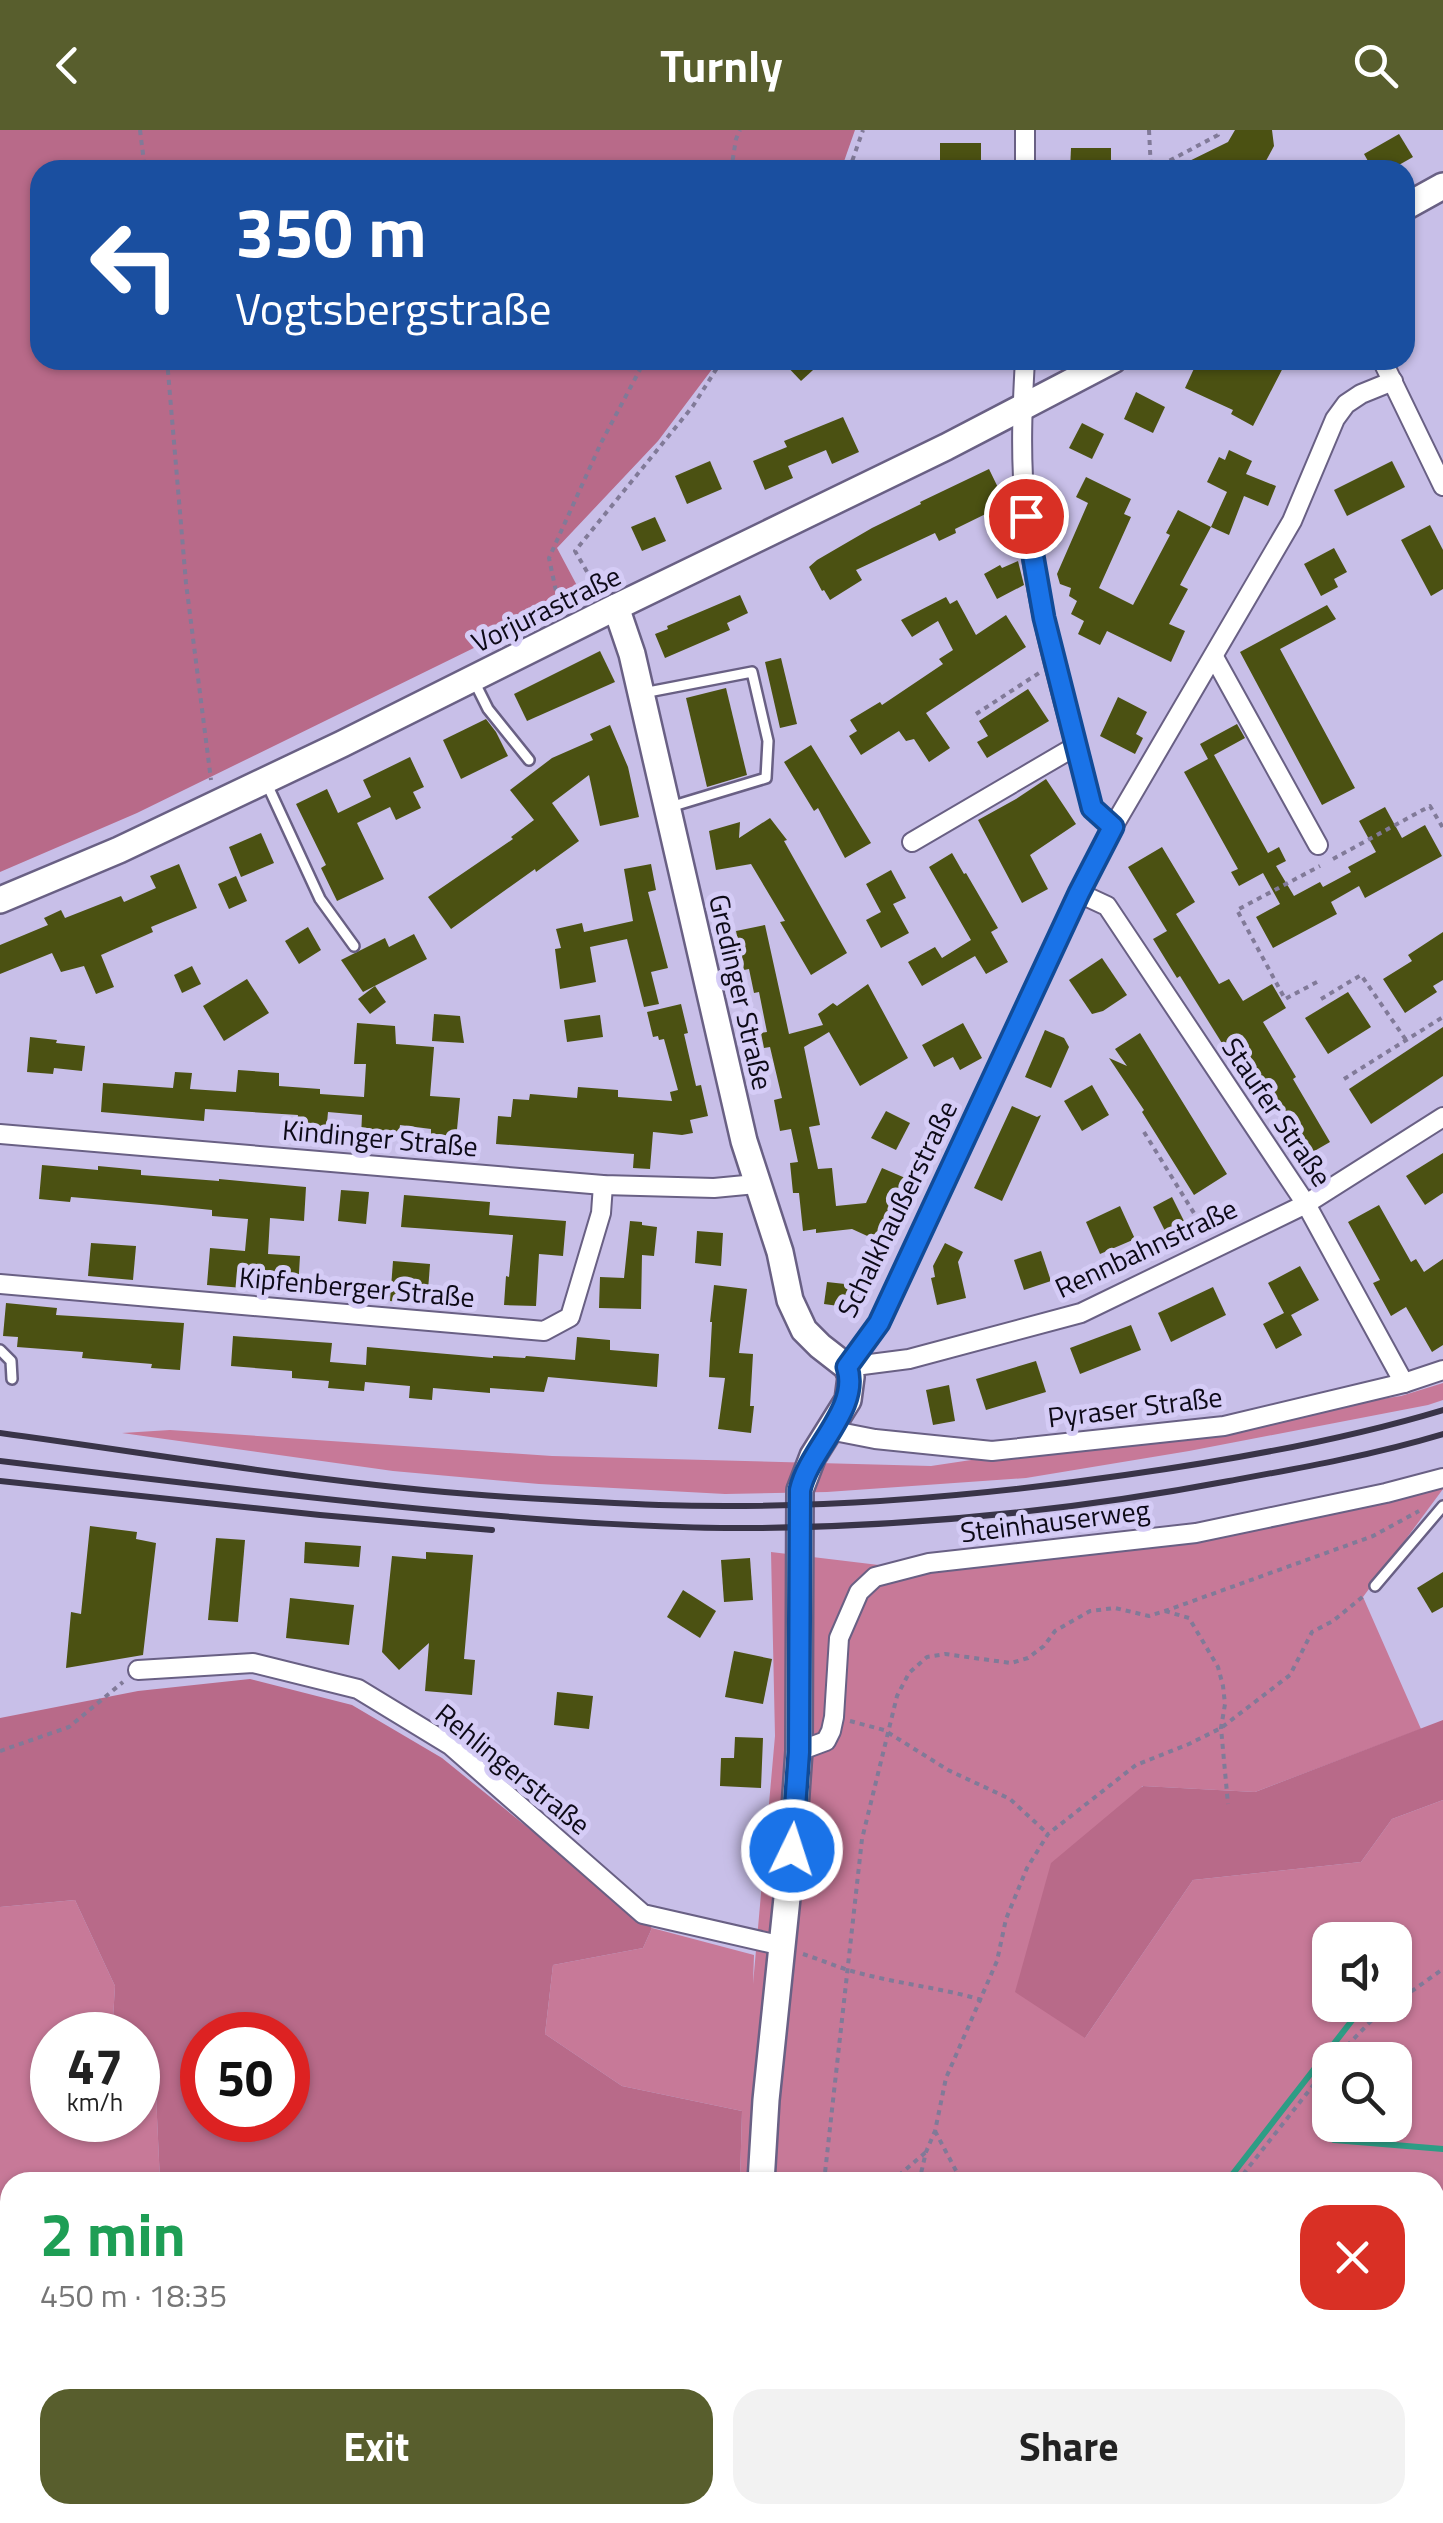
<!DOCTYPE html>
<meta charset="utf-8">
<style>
body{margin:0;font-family:"Titillium Web",sans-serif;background:#f2f2f2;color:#222;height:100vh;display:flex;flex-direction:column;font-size:38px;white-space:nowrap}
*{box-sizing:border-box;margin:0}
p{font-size:32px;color:#767676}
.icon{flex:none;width:55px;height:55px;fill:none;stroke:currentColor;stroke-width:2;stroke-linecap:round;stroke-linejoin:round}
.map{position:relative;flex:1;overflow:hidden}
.side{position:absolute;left:0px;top:2042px;width:1445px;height:352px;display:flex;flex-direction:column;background:#fff;border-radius:30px 30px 0 0;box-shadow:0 2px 8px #0004}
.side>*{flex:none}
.banner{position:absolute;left:30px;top:30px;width:1385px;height:210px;border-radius:30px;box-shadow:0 2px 8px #0004;background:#1a4fa0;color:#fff;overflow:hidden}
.tools{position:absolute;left:1312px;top:1792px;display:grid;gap:20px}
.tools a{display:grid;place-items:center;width:100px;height:100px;border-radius:20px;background:#fff;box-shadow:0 2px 8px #0004;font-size:50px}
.speed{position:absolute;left:30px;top:1882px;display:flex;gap:20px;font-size:50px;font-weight:700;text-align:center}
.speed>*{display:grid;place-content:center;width:130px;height:130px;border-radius:50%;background:#fff;box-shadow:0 2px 8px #0004;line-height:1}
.speed small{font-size:25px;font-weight:400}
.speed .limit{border:15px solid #d22;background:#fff;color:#111}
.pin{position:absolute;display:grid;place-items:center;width:85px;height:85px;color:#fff;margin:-42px;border:5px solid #fff;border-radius:50%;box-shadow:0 2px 10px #0007}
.me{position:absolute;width:110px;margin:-55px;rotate:4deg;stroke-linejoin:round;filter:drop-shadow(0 0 8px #0008)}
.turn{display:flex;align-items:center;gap:35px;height:210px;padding:0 40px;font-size:45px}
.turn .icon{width:130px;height:130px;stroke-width:2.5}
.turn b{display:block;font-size:70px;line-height:85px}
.round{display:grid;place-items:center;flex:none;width:105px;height:105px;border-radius:30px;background:#f2f2f2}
.headline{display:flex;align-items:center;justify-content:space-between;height:170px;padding:0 40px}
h1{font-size:60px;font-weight:700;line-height:75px;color:#1e9e55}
.button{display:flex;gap:20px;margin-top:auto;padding:20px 40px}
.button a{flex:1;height:115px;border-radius:30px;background:#585e2d;color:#fff;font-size:40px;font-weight:700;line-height:115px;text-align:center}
.button a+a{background:#f2f2f2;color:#222}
header{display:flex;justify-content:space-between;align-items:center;height:130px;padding:0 40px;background:#585e2d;color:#fff;font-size:45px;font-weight:700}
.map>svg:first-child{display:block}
</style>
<header><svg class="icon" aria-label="back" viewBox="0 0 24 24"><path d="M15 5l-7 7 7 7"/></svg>Turnly<svg class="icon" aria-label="search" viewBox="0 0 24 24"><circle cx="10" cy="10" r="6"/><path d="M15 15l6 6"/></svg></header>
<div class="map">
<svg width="1443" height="2393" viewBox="0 0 1443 2393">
<rect width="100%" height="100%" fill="#c8bfe8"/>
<g fill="#c77998" fill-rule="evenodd">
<polygon points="1443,1253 1443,1270 1428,1275 1189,1321 1026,1348 827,1362 725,1364 539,1354 393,1341 122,1303 170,1300 552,1326 931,1336 1401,1266"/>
<path d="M1443,1352V1359L1363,1467L1421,1599L1255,1662L1142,1656L1085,1908L1193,1750L1361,1732L1392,1689L1443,1670V2393H1147L1144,2385H1435V2052H740L742,1981L622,1956L545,1904L553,1835L643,1818L652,1798L754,1825L753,1854L775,1606L771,1422L887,1436L1118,1410ZM1330,1810H1395V1875H1330ZM1330,1930H1395V1995H1330Z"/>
<polygon points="75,1770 115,1856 112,1905 52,1905 52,1990 138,1990 138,1945 155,1943 160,2052 10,2052 10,2385 109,2385 108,2391 99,2393 0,2393 0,1777"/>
</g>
<g fill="#b86a89" fill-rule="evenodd">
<polygon points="0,0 855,0 841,40 40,40 40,230 719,230 658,311 557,418 582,465 137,683 0,742"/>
<path d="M250,1549L352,1575L442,1628L652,1798L643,1818L553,1835L545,1904L622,1956L742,1981L740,2052H160L155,1944L138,1945V1905H112L115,1856L75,1770L0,1777V1588L138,1561ZM202,1905H288V1990H202Z"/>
<polygon points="1443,1590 1443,1670 1392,1689 1361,1732 1193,1750 1085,1908 1015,1862 1051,1733 1143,1656 1255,1662"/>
<polygon points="166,2385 299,2385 294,2393 177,2393"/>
</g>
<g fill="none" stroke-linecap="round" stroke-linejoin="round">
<g stroke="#2d9d85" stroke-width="6">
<polyline points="1334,2010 1443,2019"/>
<polyline points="1229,2052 1228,2050 1357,1884"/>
<polyline points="1435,2134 1443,2133"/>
<polyline points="1435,2354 1443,2355"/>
<polyline points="1164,2385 1167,2393"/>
</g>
</g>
<g fill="#4b5112">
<polygon points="1235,0 1272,0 1274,16 1261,40 1171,40 1228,12"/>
<polygon points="1399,4 1413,27 1390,40 1373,40 1364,24"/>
<rect x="940" y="13" width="41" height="27"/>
<polygon points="1071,18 1111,18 1111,40 1070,40"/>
<polygon points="781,230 824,230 801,251"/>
<polygon points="1198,230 1287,230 1253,296 1231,284 1233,280 1185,258"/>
<polygon points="1136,262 1165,277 1153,303 1124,289"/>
<polygon points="843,287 859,322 832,334 826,320 788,336 793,348 765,360 753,331 787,317 784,311"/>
<polygon points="1082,293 1104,304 1092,329 1069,318"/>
<polygon points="1229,320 1252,331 1246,344 1276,356 1268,376 1244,366 1229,405 1211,397 1227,362 1207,352 1219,327 1225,330"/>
<polygon points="710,331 722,359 687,374 675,346"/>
<polygon points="1392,331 1405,357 1347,386 1334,360"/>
<polygon points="989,339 1006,374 955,399 956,403 939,411 935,403 856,440 862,450 830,470 824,460 822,461 809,437 817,430 872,398 921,374 920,372"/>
<polygon points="1086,347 1131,369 1124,384 1131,387 1099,458 1133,475 1170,405 1166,403 1178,380 1211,397 1180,455 1188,459 1169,494 1185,501 1171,532 1107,501 1100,515 1078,504 1084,491 1071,484 1077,471 1069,466 1071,458 1060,454 1057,444 1088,373 1076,367"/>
<polygon points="655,387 666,411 642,421 631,397"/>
<polygon points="1430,395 1443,420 1443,459 1431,466 1401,410"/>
<polygon points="1334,418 1347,442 1334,449 1338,457 1321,466 1304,434"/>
<polygon points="1018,431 1024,455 997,469 984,444 1000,435 1002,438"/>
<polygon points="740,465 748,483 727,493 730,500 665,528 655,504 668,499 667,496"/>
<polygon points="946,467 950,474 957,470 976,505 1006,485 1026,517 926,583 950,618 929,632 914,609 906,611 899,601 861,625 849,606 857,601 850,590 880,572 882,575 943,534 939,529 953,520 938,491 912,507 901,490"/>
<polygon points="1327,475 1336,489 1280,519 1355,658 1322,675 1240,522"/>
<polygon points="600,521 615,552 527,591 514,564"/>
<polygon points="781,528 797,594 780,598 765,532"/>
<polygon points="726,558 747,645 707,657 686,568"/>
<polygon points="1028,559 1049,591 987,628 977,612 988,606 979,591"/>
<polygon points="1118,567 1147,582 1136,604 1143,608 1135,624 1100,606"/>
<polygon points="486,589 496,602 508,626 461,649 443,610"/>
<polygon points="1237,594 1245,608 1214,625 1268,723 1279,717 1286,731 1276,736 1294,766 1320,752 1323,757 1351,742 1348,737 1376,722 1359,691 1385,677 1402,708 1425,695 1442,726 1365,768 1359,756 1331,772 1337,784 1273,818 1256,787 1280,774 1263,743 1239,756 1231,742 1238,739 1184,642 1208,629 1200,614"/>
<polygon points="610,595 628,637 639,687 600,696 589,645 552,673 579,711 536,742 535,739 451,799 428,767 513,709 511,707 534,690 510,660 552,628 593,610 590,604"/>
<polygon points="811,615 871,713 845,728 818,678 814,681 784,632"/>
<polygon points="410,627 424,657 413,662 421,678 396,690 390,677 357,693 384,749 337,771 321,738 326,735 296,674 327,659 338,683 371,667 363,650"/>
<polygon points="1046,649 1076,694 1030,725 1048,759 1022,773 978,690 1016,669"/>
<polygon points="770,688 787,710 784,711 847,823 811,845 780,792 785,791 751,734 716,740 709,701 740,692 739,708"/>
<polygon points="261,703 274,733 241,747 229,717"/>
<polygon points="1162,717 1195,772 1176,784 1219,854 1229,849 1243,871 1272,854 1286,878 1263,892 1296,947 1293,949 1330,1012 1304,1027 1267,964 1259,969 1255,961 1250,959 1243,946 1245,937 1235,934 1180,846 1177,848 1153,809 1167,801 1128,737"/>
<polygon points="952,723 964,744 966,743 998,798 991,802 1008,832 986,844 975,826 922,856 908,832 935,817 942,828 971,810 929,737"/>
<polygon points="179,734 197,778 151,797 153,802 101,825 114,857 96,864 84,836 61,842 52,823 0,844 0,815 48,795 44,788 61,780 65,788 121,766 124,772 156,758 150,746"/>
<polygon points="651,734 656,760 648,762 668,838 651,842 659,874 644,877 627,809 590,817 596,852 560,859 555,819 561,818 556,799 582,793 584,802 633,791 624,739"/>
<polygon points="891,740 906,768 893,774 909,803 881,818 866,790 881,782 866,754"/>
<polygon points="236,746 247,771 229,779 218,754"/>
<polygon points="765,795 789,904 823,895 818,884 833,873 837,876 868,854 908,928 860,956 829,902 804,917 820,995 809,997 818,1039 832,1038 836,1076 866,1073 882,1038 910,1050 897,1080 902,1082 887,1115 852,1099 816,1103 816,1099 803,1101 799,1063 793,1063 790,1033 798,1032 791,999 780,1001 774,970 782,968 770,917 764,918 761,903 767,902 759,862 754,863 749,839 744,840 736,801"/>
<polygon points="308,797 321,820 299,834 285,811"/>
<polygon points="1443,802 1443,850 1433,856 1437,862 1405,883 1383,849 1412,831 1408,825"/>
<polygon points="414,804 427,829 363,862 341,830 385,808 389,817"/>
<polygon points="1102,828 1127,865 1103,881 1092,884 1069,850"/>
<polygon points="192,836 201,854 182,863 174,845"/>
<polygon points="247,849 269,883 224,911 203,876"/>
<polygon points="375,856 386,872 370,884 358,869"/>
<polygon points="1348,862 1371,897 1328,924 1305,888"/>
<polygon points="681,874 688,903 684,904 696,956 701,955 708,986 690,990 693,1003 682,1005 653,1002 650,1039 633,1038 634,1024 496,1014 498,986 511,987 513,969 529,970 530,964 577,968 578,957 618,960 618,967 672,971 670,962 678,960 664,909 659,910 658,906 653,907 647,882"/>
<polygon points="434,884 460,886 464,913 432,911"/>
<polygon points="600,885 603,907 567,912 564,890"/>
<polygon points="357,893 395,896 396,914 434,917 430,966 460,968 456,1010 431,1008 431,999 400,995 398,1010 361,1007 362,985 328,982 326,1004 300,1002 301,992 297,992 298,985 205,979 204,991 101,982 103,953 173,958 175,942 192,943 190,959 236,962 238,940 279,943 279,956 320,959 320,964 364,967 366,934 354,934"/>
<polygon points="963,893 982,928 960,940 953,927 934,937 922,915"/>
<polygon points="1443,897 1443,946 1371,994 1349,959"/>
<polygon points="1045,900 1064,908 1069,917 1051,958 1025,947"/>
<polygon points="1140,903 1227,1044 1194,1065 1142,982 1144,980 1109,928 1127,936 1115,919"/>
<polygon points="30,907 57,910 56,913 85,916 82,941 54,938 53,944 27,942"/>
<polygon points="1092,955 1109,985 1082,1001 1064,971"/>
<polygon points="1012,976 1037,987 1041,985 1002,1071 974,1058"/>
<polygon points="886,981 910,993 896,1020 871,1008"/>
<polygon points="1443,1023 1443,1063 1425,1075 1406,1046"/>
<polygon points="42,1035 98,1040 98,1036 141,1040 141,1045 219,1051 219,1049 306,1057 304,1091 270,1088 268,1124 300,1126 298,1159 243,1155 243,1158 207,1155 210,1118 245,1121 248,1089 212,1086 212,1080 162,1075 71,1067 70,1072 39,1069"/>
<polygon points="341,1060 369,1062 366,1094 338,1091"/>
<polygon points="404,1065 490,1072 489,1085 566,1091 563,1126 539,1124 536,1176 504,1175 506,1146 509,1147 513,1105 401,1097"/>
<polygon points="1172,1067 1185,1093 1166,1103 1153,1077"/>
<polygon points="1379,1075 1411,1132 1416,1129 1424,1142 1443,1129 1443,1215 1432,1222 1406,1177 1391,1186 1373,1153 1380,1150 1348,1092"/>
<polygon points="1120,1076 1135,1109 1100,1124 1086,1092"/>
<polygon points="630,1091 642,1092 642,1095 657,1097 654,1126 642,1125 641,1179 599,1178 600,1147 624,1148"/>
<polygon points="697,1101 723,1103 721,1136 695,1133"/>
<polygon points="91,1113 136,1116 133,1150 88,1146"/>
<polygon points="945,1113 963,1122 958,1132 966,1168 937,1175 931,1148 935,1147 933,1136"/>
<polygon points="1041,1121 1051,1151 1024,1160 1014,1130"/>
<polygon points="393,1131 430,1134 427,1174 390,1171"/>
<polygon points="1300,1136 1319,1170 1291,1185 1302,1205 1276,1219 1263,1194 1284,1183 1268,1153"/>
<polygon points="827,1152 863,1156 860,1179 824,1174"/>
<polygon points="714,1155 747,1159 739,1223 753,1224 750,1276 754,1276 751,1303 718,1299 725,1248 709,1247 712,1192 710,1192"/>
<polygon points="1213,1157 1226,1185 1171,1212 1158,1183"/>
<polygon points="6,1173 57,1178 56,1185 184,1193 180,1240 151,1238 152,1234 82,1228 83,1222 17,1217 18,1207 3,1206"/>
<polygon points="1131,1195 1141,1220 1080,1244 1070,1218"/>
<polygon points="233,1206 332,1213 330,1232 366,1235 367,1217 493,1228 493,1226 525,1228 526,1226 575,1230 577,1207 610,1210 610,1220 659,1224 657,1257 548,1247 544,1262 490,1258 490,1263 433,1258 432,1270 409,1268 410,1256 365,1252 364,1261 328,1258 329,1251 292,1248 292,1241 231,1236"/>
<polygon points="1036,1231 1046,1262 986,1280 976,1249"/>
<polygon points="949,1255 955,1291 933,1295 926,1260"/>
<polygon points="90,1396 137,1402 136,1409 156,1413 143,1525 66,1538 71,1482 81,1484"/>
<polygon points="216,1408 245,1410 238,1492 208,1490"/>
<polygon points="305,1412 361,1416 359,1437 304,1433"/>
<polygon points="426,1422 473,1425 464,1529 475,1530 472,1565 425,1561 429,1513 399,1540 382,1522 392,1426 426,1429"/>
<polygon points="750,1428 753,1470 724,1472 721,1430"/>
<polygon points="1443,1442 1443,1477 1432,1483 1417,1458"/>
<polygon points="683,1460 716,1481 700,1508 667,1487"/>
<polygon points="290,1468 354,1475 349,1515 286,1508"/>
<polygon points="734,1521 772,1529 763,1574 725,1567"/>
<polygon points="557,1562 593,1566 589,1599 554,1595"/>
<polygon points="735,1607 763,1608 761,1658 720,1656 721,1628 734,1628"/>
</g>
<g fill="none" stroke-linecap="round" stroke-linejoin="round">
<defs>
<g id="lane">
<polyline points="474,551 488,579 529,630"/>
<polyline points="643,563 752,542 768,611 766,648 670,677"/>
<polyline points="266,652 320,769 354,816"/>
<polyline points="0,1220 11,1231 12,1249"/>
<polyline points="1375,1456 1443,1376"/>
</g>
<g id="street">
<polyline points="1025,0 1025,40"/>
<path d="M1025,230C1022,281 1020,333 1026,384C1036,483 1067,582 1092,677L1113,697"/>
<polyline points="1382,230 1443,356"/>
<polyline points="1214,527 1318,715"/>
<polyline points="912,712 1076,616"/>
<polyline points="1079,763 1107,776 1306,1074 1404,1253"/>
<polyline points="0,1004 603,1055 714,1058 756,1054"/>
<polyline points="0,1154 544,1201 570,1187 601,1083 603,1055"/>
<polyline points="847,1237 879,1193 1079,763 1113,697 1292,391 1335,289 1346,274 1361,264 1393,251"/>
<polyline points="847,1237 909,1229 1081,1183 1306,1074 1443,987"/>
<polyline points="829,1300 875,1309 992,1321 1224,1296 1404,1253 1443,1240"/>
<polyline points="138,1540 253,1533 358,1559 450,1615 643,1784 783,1816"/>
<polyline points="799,1621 826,1611 831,1601 834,1587 839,1508 859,1462 875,1447 929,1433 1196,1403 1386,1363 1443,1348"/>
<polyline points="465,2385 483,2393"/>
<polyline points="413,2393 420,2385"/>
<polyline points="986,2393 991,2385"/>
</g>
<g id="secondary">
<polyline points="1405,77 1443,56"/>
<polyline points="616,477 632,524 744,1011 780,1122 790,1170 804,1200 820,1216 847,1237 851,1247 848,1270 813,1326 800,1360 799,1621 792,1720 766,1970 761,2052"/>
<polyline points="0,770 119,720 342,614 608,481 946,317 1113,230"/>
<polyline points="771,2385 772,2393"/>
</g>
</defs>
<use href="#lane" stroke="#696084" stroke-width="14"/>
<use href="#street" stroke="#696084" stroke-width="22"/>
<use href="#secondary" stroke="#696084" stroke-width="30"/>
<g stroke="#817a98" stroke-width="4" stroke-dasharray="5 5" stroke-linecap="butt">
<polyline points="140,0 145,40"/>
<polyline points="1149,0 1151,40"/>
<polyline points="731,40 736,9 740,0"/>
<polyline points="849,40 863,0"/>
<polyline points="1152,40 1218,5 1218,0"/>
<polyline points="167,230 186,453 211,650"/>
<polyline points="597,459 575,421 693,276 722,230"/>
<polyline points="560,480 549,428 601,313 645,230"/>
<polyline points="976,584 1039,543"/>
<polyline points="1333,729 1430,676 1443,698"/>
<polyline points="1317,852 1285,869 1237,780 1320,736"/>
<polyline points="1321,869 1361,845 1406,910"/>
<polyline points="1344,949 1443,887"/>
<polyline points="1144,1002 1205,1101"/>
<polyline points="1165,1481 1189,1488 1218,1537 1223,1556 1225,1574 1221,1598 1228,1674"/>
<polyline points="850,1591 884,1600 948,1640 1010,1669 1048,1704"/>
<polyline points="0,1621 69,1597 123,1552"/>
<path d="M803,1824C818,1829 833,1835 848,1840C892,1853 938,1857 982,1870"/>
<polyline points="1395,1873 1443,1839"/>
<polyline points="1333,1930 1373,1889 1393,1875"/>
<polyline points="935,2001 962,2052"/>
<polyline points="824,2052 862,1709 897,1566 909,1543 927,1527 945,1524 1011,1533 1028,1528 1044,1516 1055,1501 1090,1481 1115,1478 1149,1486 1165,1481 1373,1406 1419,1381"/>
<polyline points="891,2052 926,2022"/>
<polyline points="919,2052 926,2022 935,2001 946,1948 997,1831 1006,1789 1027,1738 1048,1704 1136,1635 1189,1614 1221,1598 1290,1545 1312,1502 1333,1491 1366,1464"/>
<polyline points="1237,2052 1330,1934"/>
<polyline points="877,2393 879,2385"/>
</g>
<use href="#lane" stroke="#fff" stroke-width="9"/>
<use href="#street" stroke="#fff" stroke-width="18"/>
<use href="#secondary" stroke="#fff" stroke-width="25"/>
<g stroke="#393448" stroke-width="6">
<path d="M0,1303C169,1326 339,1356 509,1367C559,1370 609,1373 659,1375C815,1380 972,1367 1125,1345C1232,1330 1340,1311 1443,1280"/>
<path d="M0,1331C148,1349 296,1367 444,1381C549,1391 656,1399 762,1398C918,1396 1075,1380 1229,1351C1300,1338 1373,1325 1443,1304"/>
<polyline points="0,1351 320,1385 492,1400"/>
</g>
</g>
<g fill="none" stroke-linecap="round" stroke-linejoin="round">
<defs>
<path id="route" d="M792,1720L799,1622L800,1360C809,1319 861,1278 847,1237L879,1193L1079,763L1113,697L1092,678L1044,488L1026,386"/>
</defs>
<use href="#route" stroke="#114b97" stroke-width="25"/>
<use href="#route" stroke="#1a73e8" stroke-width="18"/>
</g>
<g text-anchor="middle" stroke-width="10" stroke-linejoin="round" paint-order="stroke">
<g font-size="28" fill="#0d0a17" stroke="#d5ccf6">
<text transform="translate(546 479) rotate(-26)" y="10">Vorjurastraße</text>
<text transform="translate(741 862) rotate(77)" y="10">Gredinger Straße</text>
<text transform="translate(1277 982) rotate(56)" y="10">Staufer Straße</text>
<text transform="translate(380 1008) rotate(5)" y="10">Kindinger Straße</text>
<text transform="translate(897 1079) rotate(-64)" y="10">Schalkhaußerstraße</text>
<text transform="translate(1146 1118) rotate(-25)" y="10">Rennbahnstraße</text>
<text transform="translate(357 1157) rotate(5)" y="10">Kipfenberger Straße</text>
<text transform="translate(1135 1277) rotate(-7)" y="10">Pyraser Straße</text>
<text transform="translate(1055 1391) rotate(-7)" y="10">Steinhauserweg</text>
<text transform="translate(513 1639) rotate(39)" y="10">Rehlingerstraße</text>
</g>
</g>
</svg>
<div class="tools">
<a><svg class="icon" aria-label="sound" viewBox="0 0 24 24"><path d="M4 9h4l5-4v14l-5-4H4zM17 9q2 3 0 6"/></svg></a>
<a><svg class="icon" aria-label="search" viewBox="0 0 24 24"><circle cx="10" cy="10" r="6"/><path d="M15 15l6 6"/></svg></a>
</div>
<div class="speed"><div>47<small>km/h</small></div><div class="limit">50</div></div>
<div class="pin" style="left:1026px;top:386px;background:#d93025"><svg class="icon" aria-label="arrive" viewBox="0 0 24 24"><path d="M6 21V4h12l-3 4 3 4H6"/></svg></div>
<svg class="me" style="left:792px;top:1720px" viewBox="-20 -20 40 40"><circle r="17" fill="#1a73e8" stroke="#fff" stroke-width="3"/><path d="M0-11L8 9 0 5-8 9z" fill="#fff"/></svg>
<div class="banner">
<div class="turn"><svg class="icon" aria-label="left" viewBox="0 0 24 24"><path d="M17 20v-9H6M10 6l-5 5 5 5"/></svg><div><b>350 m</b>Vogtsbergstraße</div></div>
</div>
<section class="side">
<div class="headline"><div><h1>2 min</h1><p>450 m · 18:35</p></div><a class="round" style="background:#d93025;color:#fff"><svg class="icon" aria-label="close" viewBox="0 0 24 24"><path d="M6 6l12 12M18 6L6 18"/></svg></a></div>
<div class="button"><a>Exit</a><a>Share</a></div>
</section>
</div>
